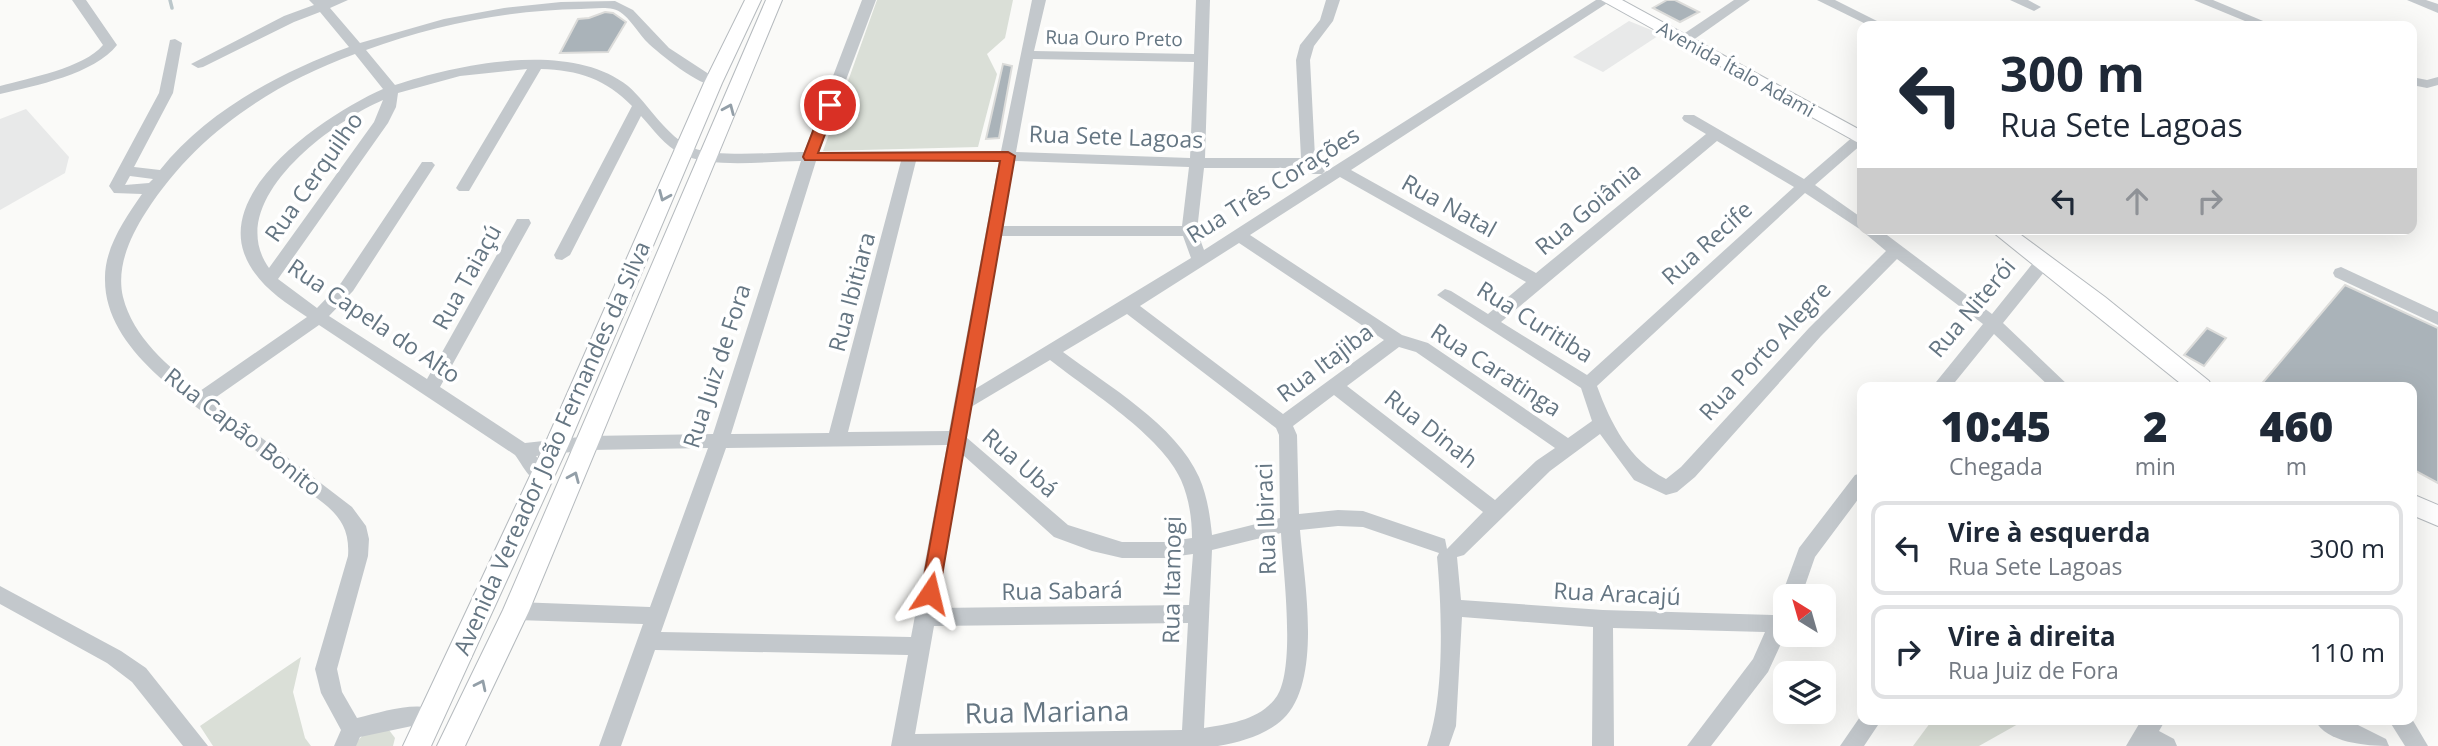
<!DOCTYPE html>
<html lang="pt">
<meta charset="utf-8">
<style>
body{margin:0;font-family:"Open Sans",sans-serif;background:#f6f6f7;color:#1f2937;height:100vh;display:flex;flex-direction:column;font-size:26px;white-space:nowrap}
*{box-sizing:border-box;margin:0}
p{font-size:23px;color:#747a83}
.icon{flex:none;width:38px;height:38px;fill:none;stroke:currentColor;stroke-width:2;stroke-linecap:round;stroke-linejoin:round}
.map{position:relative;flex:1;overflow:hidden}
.drawer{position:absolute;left:1857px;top:382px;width:560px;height:343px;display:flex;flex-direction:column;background:#fff;border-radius:14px;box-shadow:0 7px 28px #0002}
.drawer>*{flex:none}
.hud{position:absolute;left:1857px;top:21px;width:560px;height:214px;border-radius:14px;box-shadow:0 7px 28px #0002;background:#fff;color:#1f2937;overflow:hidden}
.needle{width:46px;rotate:323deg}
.tools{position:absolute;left:1773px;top:584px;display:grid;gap:14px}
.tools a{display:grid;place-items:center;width:63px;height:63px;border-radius:14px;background:#fff;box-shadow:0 7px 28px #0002;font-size:35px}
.pin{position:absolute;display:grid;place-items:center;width:60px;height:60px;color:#fff;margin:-30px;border:4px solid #fff;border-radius:50%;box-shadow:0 2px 7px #0007}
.me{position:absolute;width:77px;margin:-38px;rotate:10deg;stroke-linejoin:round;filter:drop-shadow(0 0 5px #0008)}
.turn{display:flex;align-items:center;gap:24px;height:147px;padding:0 28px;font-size:32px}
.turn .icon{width:91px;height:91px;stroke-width:2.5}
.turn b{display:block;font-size:49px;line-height:60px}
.lanes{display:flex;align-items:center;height:66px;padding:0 28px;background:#0003;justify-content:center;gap:35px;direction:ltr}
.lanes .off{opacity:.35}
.eta{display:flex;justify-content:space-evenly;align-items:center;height:119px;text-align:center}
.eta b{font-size:42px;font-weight:800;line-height:49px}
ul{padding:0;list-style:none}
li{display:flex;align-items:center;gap:21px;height:94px;margin:0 14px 10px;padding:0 14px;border:4px solid #e0e1e3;border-radius:14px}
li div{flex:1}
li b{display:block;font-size:26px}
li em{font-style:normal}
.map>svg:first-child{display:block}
</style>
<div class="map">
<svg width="2438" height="746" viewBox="0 0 2438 746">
<rect width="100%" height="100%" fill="#fafaf8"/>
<g fill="#e8e9e9">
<polygon points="1629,21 1661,34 1603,72 1573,57"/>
<polygon points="26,109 69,157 65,173 0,210 0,119"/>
</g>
<g fill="#dadfd7">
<polygon points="877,0 1013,0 1005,38 987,54 997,74 978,147 823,151"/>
<polygon points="301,657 293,692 305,738 311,746 213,746 200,726"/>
<polygon points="1933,719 2027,719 1979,746 1913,746"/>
<polygon points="389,730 395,738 393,746 353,746 364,734"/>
</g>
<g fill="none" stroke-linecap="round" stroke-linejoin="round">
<polyline stroke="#bbc7cb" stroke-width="3.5" points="170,0 172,8"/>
</g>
<g fill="#aab3b9" stroke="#dcdcda" stroke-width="2">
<polygon points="1667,0 1675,0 1699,12 1680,22 1653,8"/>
<polygon points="605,12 613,13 626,22 608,52 560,53 578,19 589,18"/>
<polygon points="1003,64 1012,66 999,138 986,139"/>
<polygon points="2345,285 2438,328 2438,483 2412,469 2412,387 2259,387"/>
<polygon points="2207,328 2226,338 2204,366 2184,355"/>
</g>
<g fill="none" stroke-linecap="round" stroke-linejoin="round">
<defs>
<g id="major">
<polygon points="745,0 761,0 722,83 569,444 431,746 403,746 545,444 704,83"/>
<polygon points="766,0 782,0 529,611 465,746 437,746 503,610"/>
<polygon points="1601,0 1622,0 1862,131 1862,145"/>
<polygon points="1989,229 2013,229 2105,297 2209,381 2212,387 2185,387"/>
<polygon points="2412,494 2438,505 2438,526 2412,515"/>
</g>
</defs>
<use href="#major" stroke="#b5babe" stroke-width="2"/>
<g fill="#c3c8cc" fill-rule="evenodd">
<path d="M72,0H86L117,45C95,74 34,86 0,94V86C29,78 84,68 103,45Z"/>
<path d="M309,0H348L330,8L360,43L444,19L504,8L561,2L615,1L633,10L669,48L718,80V86C703,89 659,54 647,42C637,32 627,12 613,9C603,7 590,9 581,9C508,10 434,25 366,50L395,85C459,64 571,40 628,86C649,104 666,137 693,148C718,158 775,152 804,152L862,0H876L819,152L1001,151L1032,0H1046L1034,51L1194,54L1196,0H1210L1205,158H1301L1296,60L1300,45L1320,20L1326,0H1340L1333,21L1314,46L1310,60L1315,157L1325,171L1322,174L1596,0H1612L1351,170L1536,273L1706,134L1684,121L1682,118L1684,115H1694L1804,179L1855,135L1862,134V144L1815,185L1862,218V229H1879L1992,314L2037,258H2049L2051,262L2049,266L2003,323L2070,387H2050L1994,334L1951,387H1932L1983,324L1897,259L1821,336L1695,477L1677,492L1666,495L1634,480L1600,434L1550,471L1464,555L1457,557L1461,600L1603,610L1773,615L1776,610L1785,608V635L1768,672L1711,746H1687L1753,659L1765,632L1613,628L1614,746H1592L1593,627L1462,617L1456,726L1449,746H1427C1445,697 1442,610 1437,557L1439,553L1363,527L1338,526L1300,530C1304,580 1323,681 1283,719C1266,735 1241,742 1218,746H891L908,655L655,650L621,746H599L643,624L516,620L509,617L506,611L509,605L516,602L650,607L708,448L589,450L536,456L551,477L549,482C532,487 524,467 515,455L319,325L212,400L352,507L366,526L369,539L368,556L337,669L342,692L357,718C383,712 413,701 439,710L442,717L439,724L431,727L412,726L360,737L356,746H334L341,730L321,693L315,669L348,556C351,516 325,505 296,483C277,468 258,452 238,437C189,401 105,350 105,280C104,248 125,219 142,194L114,193L109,186L159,93L170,40L175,39L182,43L173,93L134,167L160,170C207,111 279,73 349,47L320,12L294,22L203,67L198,68L191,64L284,16L314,5ZM355,54L383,89C331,112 220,184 244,253C255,283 281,300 307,317L200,391C168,367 133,337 123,297C116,267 130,237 146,212C195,135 270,85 355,54ZM1033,59L1194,62L1190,158L1016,152ZM527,69L456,188L459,191H469L541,69C578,70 606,79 632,106L554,255L556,259L562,260L570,255L641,116C653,129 665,146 681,154C713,169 766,161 801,161L713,434L589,436L525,443L440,387L531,223L529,219H517L427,379L329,316L353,291L435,165L432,162H422L341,283L317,308L278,279L388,123L396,107L398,93L460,76ZM383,100L374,122L269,268C222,202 330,123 383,100ZM1717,141L1794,187L1587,375L1501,322ZM816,161H901L829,433L731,434ZM916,161H999L949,431L848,432ZM1014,161L1189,167L1182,226H1003ZM1204,168H1307L1312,174H1322L1204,250L1197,231ZM130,176L153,179L149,183L125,185ZM1340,177L1526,282L1488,314L1451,291L1445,289L1437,295L1581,388L1592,421L1568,438L1428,343L1402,335L1250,235ZM1805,193L1861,230L1886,251L1809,328L1681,467L1666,479C1629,460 1611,424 1597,386ZM1001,236H1183L1191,258L975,389ZM1239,243L1384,340L1283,414L1140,306ZM1127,314L1276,428L1279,435L1280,518L1212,535C1210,515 1207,495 1199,477C1176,425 1107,385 1063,352ZM1399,347L1416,352L1555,448L1536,461L1495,500L1347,386ZM1050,360C1088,390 1162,436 1181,480C1189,498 1192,519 1192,538L1164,542H1122L1068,525L966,437L971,407ZM1334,395L1483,512L1447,549L1445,539L1363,511L1338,510L1299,514L1297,435L1293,426ZM947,445L911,637L661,632L726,448ZM963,455L1054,537L1092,551L1122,558H1164L1193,554L1189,605L937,608ZM1281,533C1283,570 1296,666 1277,696C1261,720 1230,724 1204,728L1212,550ZM1188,623L1182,730L915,734L934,626Z"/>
<polygon points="1734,0 1750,0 1689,43 1679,43 1679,37"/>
<polygon points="1817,0 1835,0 1887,26 1870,26"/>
<polygon points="2010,0 2028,0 2041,7 2034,11"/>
<polygon points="2194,0 2213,0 2275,26 2257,26"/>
<polygon points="2407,0 2426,0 2438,4 2438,13"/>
<polygon points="2412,77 2427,80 2438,77 2438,85 2427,88 2412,85"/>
<polygon points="2341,267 2438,312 2438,325 2335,277 2333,273 2335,269"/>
<polygon points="1862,473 1862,494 1815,557 1801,597 1785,597 1784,603 1781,597 1799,548 1855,475"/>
<polygon points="0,586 121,651 146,668 208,746 183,746 132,682 107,663 0,604"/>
<polygon points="1862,714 1862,719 1882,719 1864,746 1840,746"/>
<polygon points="2142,719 2166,719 2159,731 2174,739 2177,746 2126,746"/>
<path d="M2346,719L2386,739L2389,746C2367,746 2326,743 2315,720Z"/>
<polygon points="2388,719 2412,719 2428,746 2405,746"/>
</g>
<use href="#major" fill="#fff" fill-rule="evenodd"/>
</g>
<defs><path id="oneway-chevron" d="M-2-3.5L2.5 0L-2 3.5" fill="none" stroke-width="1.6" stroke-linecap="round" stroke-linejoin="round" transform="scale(1.75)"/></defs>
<g stroke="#939fa8">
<use href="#oneway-chevron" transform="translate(729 109) rotate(-67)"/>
<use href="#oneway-chevron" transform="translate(664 196) rotate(113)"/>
<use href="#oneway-chevron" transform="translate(574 477) rotate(-67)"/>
<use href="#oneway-chevron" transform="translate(481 685) rotate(-64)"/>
</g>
<polygon fill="#e4572e" stroke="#94391e" stroke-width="2" points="830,101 836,105 818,153 1008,152 1015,156 939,593 936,598 930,600 923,598 921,593 1000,161 805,160 803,157 823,105"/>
<g text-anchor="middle" stroke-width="7" stroke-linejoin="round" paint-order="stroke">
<g font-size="19" fill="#657683" stroke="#fff">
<text transform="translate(1114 38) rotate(1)" y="7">Rua Ouro Preto</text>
<text transform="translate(1736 69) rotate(29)" y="7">Avenida Ítalo Adami</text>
</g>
<g font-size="23" fill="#657683" stroke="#fff">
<text transform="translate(1116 137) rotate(2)" y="8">Rua Sete Lagoas</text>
<text transform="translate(314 177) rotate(-55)" y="8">Rua Cerquilho</text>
<text transform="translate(1273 185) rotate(-32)" y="8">Rua Três Corações</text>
<text transform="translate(1449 206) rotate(29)" y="8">Rua Natal</text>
<text transform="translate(1588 209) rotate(-40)" y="8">Rua Goiânia</text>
<text transform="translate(1707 243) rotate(-42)" y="8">Rua Recife</text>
<text transform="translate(467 277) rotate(-61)" y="8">Rua Taiaçú</text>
<text transform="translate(852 292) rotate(-75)" y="8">Rua Ibitiara</text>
<text transform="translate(1972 308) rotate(-50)" y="8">Rua Niterói</text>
<text transform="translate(374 321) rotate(34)" y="8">Rua Capela do Alto</text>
<text transform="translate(1535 322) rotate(32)" y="8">Rua Curitiba</text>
<text transform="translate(1765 351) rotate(-47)" y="8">Rua Porto Alegre</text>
<text transform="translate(1325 363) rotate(-37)" y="8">Rua Itajiba</text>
<text transform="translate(717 366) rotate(-72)" y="8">Rua Juiz de Fora</text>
<text transform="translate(1496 370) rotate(33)" y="8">Rua Caratinga</text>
<text transform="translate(1431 429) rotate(38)" y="8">Rua Dinah</text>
<text transform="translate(243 432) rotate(38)" y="8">Rua Capão Bonito</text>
<text transform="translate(552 448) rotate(-66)" y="8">Avenida Vereador João Fernandes da Silva</text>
<text transform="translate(1020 463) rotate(41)" y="8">Rua Ubá</text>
<text transform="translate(1266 519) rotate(-92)" y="8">Rua Ibiraci</text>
<text transform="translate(1172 580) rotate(-89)" y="8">Rua Itamogi</text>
<text transform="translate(1062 591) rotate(-1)" y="8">Rua Sabará</text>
<text transform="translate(1617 594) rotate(3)" y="8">Rua Aracajú</text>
</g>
<g font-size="28" fill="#657683" stroke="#fff">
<text transform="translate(1047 712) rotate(-1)" y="10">Rua Mariana</text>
</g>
</g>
</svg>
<div class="tools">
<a><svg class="needle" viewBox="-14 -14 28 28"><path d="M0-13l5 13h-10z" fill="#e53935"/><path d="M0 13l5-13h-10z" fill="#747a83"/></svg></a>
<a><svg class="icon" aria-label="layers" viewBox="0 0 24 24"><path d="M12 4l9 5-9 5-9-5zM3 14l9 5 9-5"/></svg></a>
</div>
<div class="pin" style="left:830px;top:105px;background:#d93025"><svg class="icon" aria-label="arrive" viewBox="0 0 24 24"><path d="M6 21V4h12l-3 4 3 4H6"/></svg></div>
<svg class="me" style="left:930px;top:593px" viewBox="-20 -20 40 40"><path d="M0-17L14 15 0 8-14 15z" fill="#e4572e" stroke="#fff" stroke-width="4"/></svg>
<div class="hud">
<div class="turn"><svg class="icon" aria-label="left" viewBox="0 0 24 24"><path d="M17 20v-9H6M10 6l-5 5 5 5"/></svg><div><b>300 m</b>Rua Sete Lagoas</div></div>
<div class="lanes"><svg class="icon" aria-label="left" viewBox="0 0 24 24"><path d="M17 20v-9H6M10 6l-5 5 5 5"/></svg><svg class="icon off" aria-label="ahead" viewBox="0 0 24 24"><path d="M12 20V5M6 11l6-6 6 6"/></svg><svg class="icon off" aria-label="right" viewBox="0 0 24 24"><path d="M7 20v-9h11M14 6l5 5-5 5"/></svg></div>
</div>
<section class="drawer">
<div class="eta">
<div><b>10:45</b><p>Chegada</p></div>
<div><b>2</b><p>min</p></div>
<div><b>460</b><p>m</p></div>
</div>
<ul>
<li><svg class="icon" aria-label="left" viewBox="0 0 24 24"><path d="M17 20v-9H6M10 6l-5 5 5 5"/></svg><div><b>Vire à esquerda</b><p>Rua Sete Lagoas</p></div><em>300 m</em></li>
<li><svg class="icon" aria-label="right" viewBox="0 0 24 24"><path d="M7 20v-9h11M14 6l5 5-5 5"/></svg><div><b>Vire à direita</b><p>Rua Juiz de Fora</p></div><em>110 m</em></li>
</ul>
</section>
</div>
